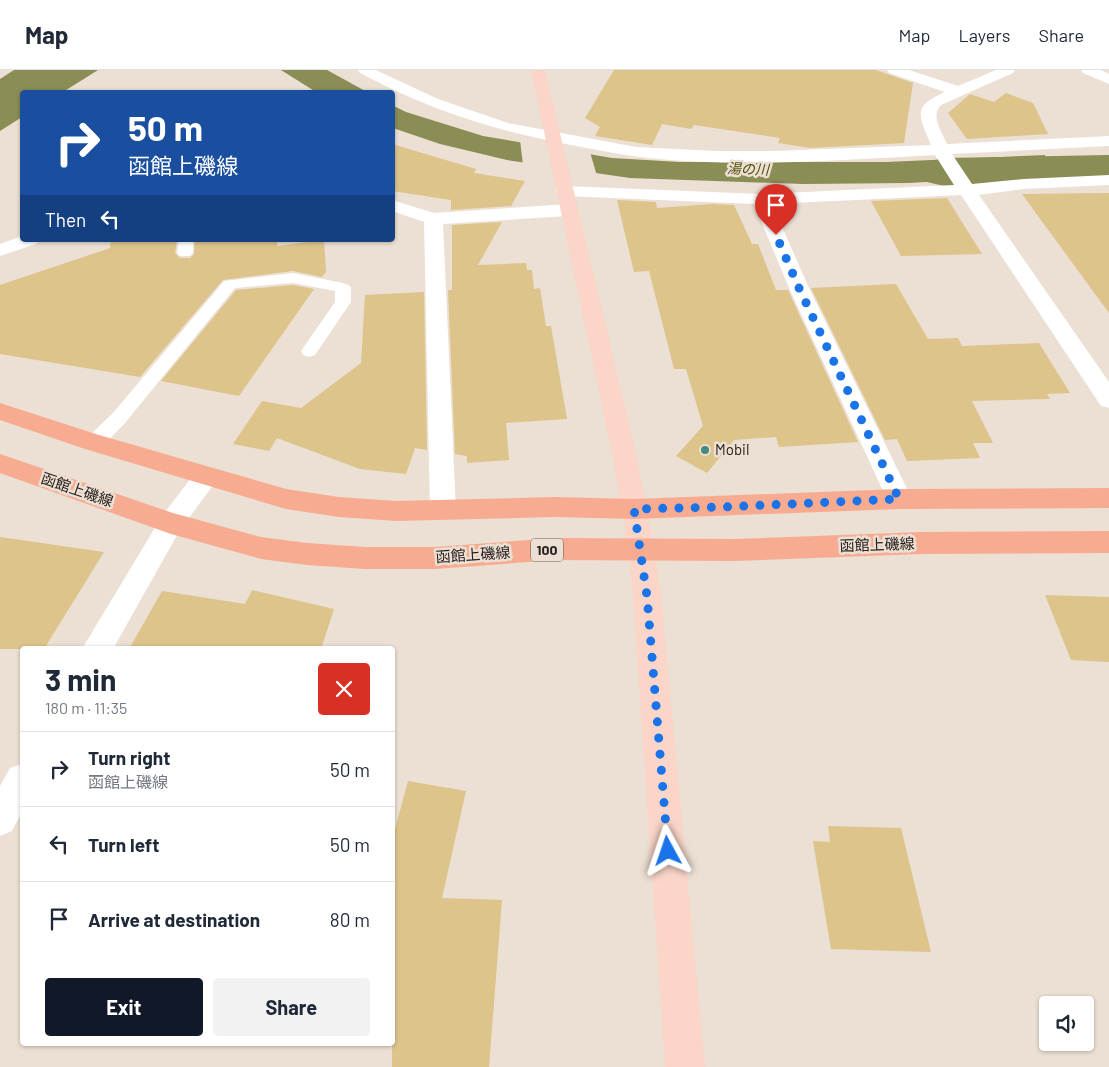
<!DOCTYPE html>
<meta charset="utf-8">
<style>
body{margin:0;font-family:Barlow,"Noto Sans JP",sans-serif;background:#f2f2f3;color:#1f2937;height:100vh;display:flex;flex-direction:column;font-size:19px;white-space:nowrap}
*{box-sizing:border-box;margin:0}
p{font-size:16px;color:#747a83}
.icon{flex:none;width:28px;height:28px;fill:none;stroke:currentColor;stroke-width:2;stroke-linecap:round;stroke-linejoin:round}
.map{position:relative;flex:1;overflow:hidden}
.panel{position:absolute;left:20px;top:576px;width:375px;height:400px;display:flex;flex-direction:column;background:#fff;border-radius:5px;box-shadow:0 1px 4px #0004}
.panel>*{flex:none}
.banner{position:absolute;left:20px;top:20px;width:375px;height:152px;border-radius:5px;box-shadow:0 1px 4px #0004;background:#1a4fa0;color:#fff;overflow:hidden}
.fabs{position:absolute;left:1039px;top:926px;display:grid;gap:10px}
.fabs a{display:grid;place-items:center;width:55px;height:55px;border-radius:5px;background:#fff;box-shadow:0 1px 4px #0004;font-size:25px}
.pin{position:absolute;display:grid;place-items:center;width:42px;height:42px;color:#fff;margin:-51px -21px;border-radius:50% 50% 50% 0;rotate:-45deg;box-shadow:0 0 5px #0007}
.pin .icon{rotate:45deg}
.me{position:absolute;width:55px;margin:-28px;rotate:355deg;stroke-linejoin:round;filter:drop-shadow(0 0 4px #0008)}
.turn{display:flex;align-items:center;gap:18px;height:105px;padding:0 25px;font-size:22px}
.turn .icon{width:65px;height:65px;stroke-width:2.5}
.turn b{display:block;font-size:35px;line-height:42px}
.then{display:flex;align-items:center;height:48px;padding:0 25px;background:#0003;gap:10px;font-size:19px}
.round{display:grid;place-items:center;flex:none;width:52px;height:52px;border-radius:5px;background:#f2f2f3}
.overview{display:flex;align-items:center;justify-content:space-between;height:85px;padding:0 25px}
h1{font-size:30px;font-weight:700;line-height:38px}
.action{display:flex;gap:10px;margin-top:auto;padding:10px 25px}
.action a{flex:1;height:58px;border-radius:5px;background:#111827;color:#fff;font-size:20px;font-weight:700;line-height:58px;text-align:center}
.action a+a{background:#f2f2f3;color:#1f2937}
ul{padding:0;list-style:none}
li{display:flex;align-items:center;gap:15px;height:75px;padding:0 25px;border-top:1px solid #e0e1e3}
li div{flex:1}
li b{display:block;font-size:19px}
li em{font-style:normal}
header{display:flex;align-items:center;gap:30px;box-sizing:border-box;height:70px;padding:0 25px;background:#fff;border-bottom:1px solid #e0e1e3}
header strong{font-size:24px}
nav{display:flex;gap:28px;margin-inline-start:auto;font-size:18px}
.map>svg:first-child{display:block}
</style>
<header>
<strong>Map</strong>
<nav><a>Map</a><a>Layers</a><a>Share</a></nav>
</header>
<div class="map">
<svg width="1109" height="997" viewBox="0 0 1109 997">
<rect width="100%" height="100%" fill="#ecdfd3"/>
<g fill="#8a8d54">
<polygon points="14,0 98,0 63,22 22,22 22,47 0,61 0,9"/>
<polygon points="281,0 327,0 367,22 316,22"/>
<polygon points="392,35 406,42 483,66 612,88 680,92 886,92 1045,85 1048,105 908,113 803,114 630,108 507,90 440,74 393,58"/>
</g>
<polygon fill="#ecdfd3" points="520,70 590,82 597,106 523,95"/>
<g fill="none" stroke-linecap="round" stroke-linejoin="round">
<polygon fill="#8a8d54" fill-rule="evenodd" points="1109,85 1109,113 944,116 927,112 920,102 927,92 944,88"/>
</g>
<g fill="#dcc48b">
<polygon points="614,0 876,0 913,13 904,73 810,78 778,73 780,68 694,55 691,59 662,54 652,75 595,66 600,57 585,48"/>
<polygon points="1006,23 1033,33 1048,64 967,69 948,43 970,24 994,32"/>
<polygon points="392,74 476,99 474,103 525,111 511,136 451,140 451,130 392,121"/>
<polygon points="1109,123 1109,243 1022,124"/>
<polygon points="947,128 982,184 901,186 871,131"/>
<polygon points="617,130 656,132 657,138 712,134 734,135 752,174 758,174 776,220 788,220 858,372 779,377 776,367 734,370 707,403 676,386 703,356 686,299 674,299 649,201 634,202"/>
<polygon points="502,152 478,195 526,193 527,200 532,200 534,219 540,218 546,256 551,256 567,349 506,353 509,390 467,393 467,386 455,384 448,220 452,220 452,155"/>
<polygon points="111,170 177,170 175,183 180,188 190,188 194,184 195,170 277,170 277,176 324,170 326,202 322,207 293,201 223,210 140,307 0,284 0,215 110,178"/>
<polygon points="896,214 928,269 958,268 962,276 1039,273 1070,323 1047,324 1050,329 972,331 993,373 973,373 980,388 907,391 897,369 885,370 811,218"/>
<polygon points="293,215 314,219 239,326 161,311 236,220"/>
<polygon points="424,222 427,380 415,378 406,404 360,399 277,368 269,381 233,374 262,331 301,338 361,293 365,225"/>
<polygon points="0,467 104,482 44,579 0,579"/>
<polygon points="252,520 334,539 321,579 129,579 162,521 245,534"/>
<polygon points="1045,525 1109,527 1109,592 1071,590"/>
<polygon points="408,711 466,721 442,828 502,830 489,997 392,997 392,770"/>
<polygon points="828,756 901,758 931,882 831,879 813,771 830,772"/>
</g>
<g fill="none" stroke-linecap="round" stroke-linejoin="round">
<g fill="#fff" fill-rule="evenodd">
<polygon points="179,170 193,170 193,183 190,186 180,186 177,183"/>
<polygon points="293,203 343,213 349,215 351,218 351,232 315,285 309,287 303,285 301,281 335,232 335,221 293,213 235,218 125,353 101,378 94,380 87,378 85,373 87,368 113,343 224,211"/>
</g>
<g fill="#fff" fill-rule="evenodd">
<path d="M358,0H376L438,29L508,53L636,77L716,81H772L931,75C919,45 911,37 945,22L889,3L887,0H909L958,16L996,0H1015L1013,3L941,35C930,46 942,62 947,74L1109,66V76L952,84L972,114L1024,109L1109,105V115L1024,119L979,125L1109,312V338L1101,336L961,125L772,134L809,218L912,429L908,436L899,439L890,436L789,218L754,134L565,126L559,125L556,121L559,117L565,116L761,124L954,115L935,85C840,90 743,98 648,88C620,85 593,79 566,74C490,59 429,40 360,3Z"/>
<polygon points="1081,0 1101,0 1109,4 1109,14 1083,3"/>
<polygon points="392,130 434,143 568,134 574,136 577,140 574,144 568,146 443,154 456,440 452,447 443,450 434,447 430,440 424,152 392,141"/>
<polygon points="22,166 22,170 39,170 36,174 0,186 0,174"/>
<polygon points="207,396 216,399 220,406 180,460 113,579 82,579 162,446 198,399"/>
<polygon points="22,694 22,742 12,761 0,766 0,716 10,698"/>
</g>
<polygon fill="#fbd6c8" fill-rule="evenodd" points="531,0 545,0 637,388 654,478 661,526 705,997 665,997 633,526 628,478 613,388"/>
<g fill="#f7ac91" fill-rule="evenodd">
<polygon points="0,333 99,365 286,419 339,427 396,431 555,427 634,429 899,419 1109,418 1109,438 899,439 634,449 555,447 396,451 339,447 286,439 85,379 0,350"/>
<polygon points="0,384 173,443 261,467 307,473 365,477 435,477 555,468 734,469 921,462 1109,461 1109,483 921,484 734,491 555,490 435,499 365,499 307,495 261,489 171,464 0,403"/>
</g>
</g>
<g fill="none" stroke-linecap="round" stroke-linejoin="round">
<polyline stroke="#1a73e8" stroke-width="9" stroke-dasharray="0 16.2" points="668,781 647,526 634,439 724,437 899,429 799,218 776,165"/>
</g>
<circle fill="#44887e" stroke="#ecdfd3" stroke-width="2" cx="705" cy="380" r="5"/>
<g text-anchor="middle" stroke-width="5" stroke-linejoin="round" paint-order="stroke">
<g font-size="14" font-style="italic" fill="#4c4e04" stroke="#ecdfd3">
<text transform="translate(748 99) rotate(2)" y="5">湯の川</text>
</g>
<rect fill="#ecdfd3" stroke="#615a54" stroke-width="1" x="531" y="468.5" width="32" height="23" rx="4"/>
<g font-size="14" font-weight="bold" fill="#26211d">
<text x="547" y="485">100</text>
</g>
<g font-size="15" fill="#26211d" stroke="#ecdfd3" text-anchor="start">
<text x="715" y="385">Mobil</text>
</g>
<g font-size="15" fill="#26211d" stroke="#ecdfd3">
<text transform="translate(77 420) rotate(19)" y="5">函館上磯線</text>
<text transform="translate(877 475) rotate(-2)" y="5">函館上磯線</text>
<text transform="translate(473 485) rotate(-4)" y="5">函館上磯線</text>
</g>
</g>
</svg>
<div class="fabs">
<a><svg class="icon" aria-label="sound" viewBox="0 0 24 24"><path d="M4 9h4l5-4v14l-5-4H4zM17 9q2 3 0 6"/></svg></a>
</div>
<div class="pin" style="left:776px;top:165px;background:#d93025"><svg class="icon" aria-label="arrive" viewBox="0 0 24 24"><path d="M6 21V4h12l-3 4 3 4H6"/></svg></div>
<svg class="me" style="left:668px;top:781px" viewBox="-20 -20 40 40"><path d="M0-17L14 15 0 8-14 15z" fill="#1a73e8" stroke="#fff" stroke-width="4"/></svg>
<div class="banner">
<div class="turn"><svg class="icon" aria-label="right" viewBox="0 0 24 24"><path d="M7 20v-9h11M14 6l5 5-5 5"/></svg><div><b>50 m</b>函館上磯線</div></div>
<div class="then">Then<svg class="icon" aria-label="left" viewBox="0 0 24 24"><path d="M17 20v-9H6M10 6l-5 5 5 5"/></svg></div>
</div>
<section class="panel">
<div class="overview"><div><h1>3 min</h1><p>180 m · 11:35</p></div><a class="round" style="background:#d93025;color:#fff"><svg class="icon" aria-label="close" viewBox="0 0 24 24"><path d="M6 6l12 12M18 6L6 18"/></svg></a></div>
<ul>
<li><svg class="icon" aria-label="right" viewBox="0 0 24 24"><path d="M7 20v-9h11M14 6l5 5-5 5"/></svg><div><b>Turn right</b><p>函館上磯線</p></div><em>50 m</em></li>
<li><svg class="icon" aria-label="left" viewBox="0 0 24 24"><path d="M17 20v-9H6M10 6l-5 5 5 5"/></svg><div><b>Turn left</b></div><em>50 m</em></li>
<li><svg class="icon" aria-label="arrive" viewBox="0 0 24 24"><path d="M6 21V4h12l-3 4 3 4H6"/></svg><div><b>Arrive at destination</b></div><em>80 m</em></li>
</ul>
<div class="action"><a>Exit</a><a>Share</a></div>
</section>
</div>
